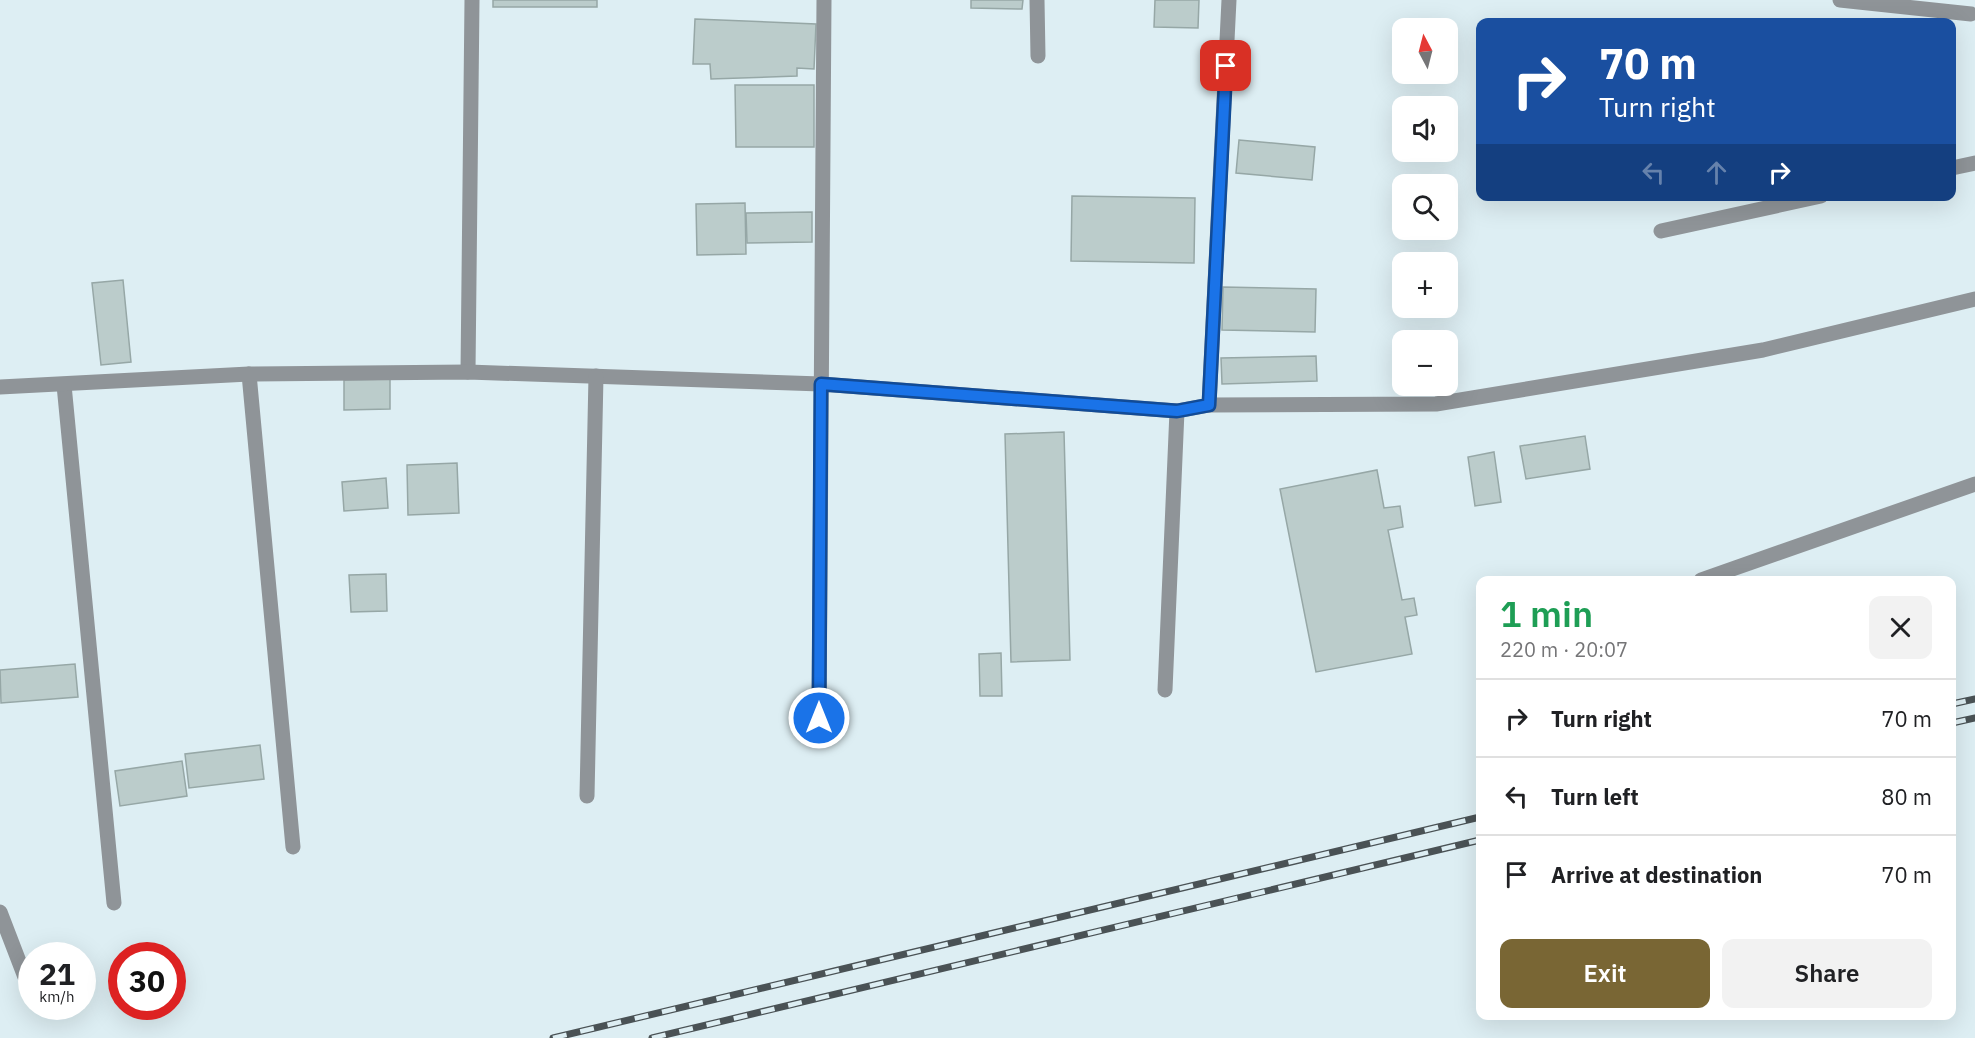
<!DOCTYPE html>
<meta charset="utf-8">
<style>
body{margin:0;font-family:"IBM Plex Sans",sans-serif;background:#f2f2f2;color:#202124;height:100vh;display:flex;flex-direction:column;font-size:22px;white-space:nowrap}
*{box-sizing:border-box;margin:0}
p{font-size:20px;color:#757577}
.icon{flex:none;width:33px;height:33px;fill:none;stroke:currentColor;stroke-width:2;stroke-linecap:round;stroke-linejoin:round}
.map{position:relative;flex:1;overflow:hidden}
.sheet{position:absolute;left:1476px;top:576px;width:480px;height:444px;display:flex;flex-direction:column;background:#fff;border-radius:12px;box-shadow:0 6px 24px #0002}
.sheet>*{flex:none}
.hud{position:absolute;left:1476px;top:18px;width:480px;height:183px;border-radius:12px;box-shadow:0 6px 24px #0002;background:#1a4fa0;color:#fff;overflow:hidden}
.needle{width:39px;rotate:353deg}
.fabs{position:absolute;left:1392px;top:18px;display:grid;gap:12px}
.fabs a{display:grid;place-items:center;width:66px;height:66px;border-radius:12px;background:#fff;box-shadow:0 6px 24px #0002;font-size:30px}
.speed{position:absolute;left:18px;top:942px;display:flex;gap:12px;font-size:30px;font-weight:700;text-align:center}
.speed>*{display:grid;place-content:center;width:78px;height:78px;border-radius:50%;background:#fff;box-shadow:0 6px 24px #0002;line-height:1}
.speed small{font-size:15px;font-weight:400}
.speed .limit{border:9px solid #d22;background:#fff;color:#111}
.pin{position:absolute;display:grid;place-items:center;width:51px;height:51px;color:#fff;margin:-26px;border-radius:12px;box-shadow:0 3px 9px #0006}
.me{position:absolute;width:66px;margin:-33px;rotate:0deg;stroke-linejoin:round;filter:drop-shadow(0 0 4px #0008)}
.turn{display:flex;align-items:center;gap:21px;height:126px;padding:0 24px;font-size:27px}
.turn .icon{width:78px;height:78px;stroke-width:2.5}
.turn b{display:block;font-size:42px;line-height:51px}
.lanes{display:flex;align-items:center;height:57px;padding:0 24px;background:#0003;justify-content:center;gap:30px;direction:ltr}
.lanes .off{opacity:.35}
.round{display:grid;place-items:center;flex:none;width:63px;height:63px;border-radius:12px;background:#f2f2f2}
.head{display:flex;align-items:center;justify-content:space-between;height:102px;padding:0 24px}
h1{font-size:36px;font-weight:600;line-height:45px;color:#1e9e55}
.button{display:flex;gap:12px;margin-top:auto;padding:12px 24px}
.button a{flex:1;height:69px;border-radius:12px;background:#796634;color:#fff;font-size:24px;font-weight:600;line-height:69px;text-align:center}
.button a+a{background:#f2f2f2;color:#202124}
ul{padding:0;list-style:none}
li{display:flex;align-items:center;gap:18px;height:78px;padding:0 24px;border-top:2px solid #e0e0e0}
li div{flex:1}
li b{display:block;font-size:22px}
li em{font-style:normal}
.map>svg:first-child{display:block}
</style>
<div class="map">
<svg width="1975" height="1038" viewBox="0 0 1975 1038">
<rect width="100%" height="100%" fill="#ddeef3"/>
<g fill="#bbcccb" stroke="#96a7a6" stroke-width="1.5">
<rect x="493" y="0" width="104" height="7"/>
<polygon points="971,0 1023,0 1022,9 971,8"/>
<polygon points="1155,0 1199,0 1198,28 1154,27"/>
<polygon points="695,19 816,24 814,69 797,68 797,76 711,79 710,64 693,64"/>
<polygon points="735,85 814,85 814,147 736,147"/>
<polygon points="1239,140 1315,147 1312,180 1236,173"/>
<polygon points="1072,196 1195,198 1194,263 1071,261"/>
<polygon points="745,203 746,254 697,255 696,204"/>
<polygon points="812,212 812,242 747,243 746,213"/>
<polygon points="123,280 131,362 101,365 92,283"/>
<polygon points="1223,287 1316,289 1315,332 1222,330"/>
<polygon points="1316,356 1317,381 1222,384 1221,358"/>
<polygon points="390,379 390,409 344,410 344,380"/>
<polygon points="1064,432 1070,660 1011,662 1005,434"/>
<polygon points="1585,436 1590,469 1526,479 1520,446"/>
<polygon points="1494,452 1501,502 1475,506 1468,457"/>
<polygon points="457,463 459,513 408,515 407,465"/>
<polygon points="1377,470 1384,508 1400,506 1403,527 1388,530 1402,600 1414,598 1417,615 1405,617 1412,654 1316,672 1280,489"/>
<polygon points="386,478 388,508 344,511 342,482"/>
<polygon points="386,574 387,611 351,612 349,575"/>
<polygon points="1001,653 1002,696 980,696 979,654"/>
<polygon points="75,664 78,697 1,703 0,670"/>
<polygon points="260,745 264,779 189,788 185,754"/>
<polygon points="182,761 187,796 120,806 115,771"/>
</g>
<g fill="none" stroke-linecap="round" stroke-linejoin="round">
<g stroke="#8f9498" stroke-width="15">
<polyline points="1037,0 1038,56"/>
<polyline points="1840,0 1971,14"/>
<polyline points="1952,168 1975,163"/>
<polyline points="1661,231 1821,196"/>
<polyline points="468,372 472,0"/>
<polyline points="249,374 293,847"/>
<polyline points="64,385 114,903"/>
<polyline points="0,387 249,374 468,372 821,384 1177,411 1209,405 1436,404 1763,350 1975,299"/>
<polyline points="1209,405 1229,0"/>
<polyline points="1701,580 1975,484"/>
<polyline points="1165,690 1177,411"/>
<polyline points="819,718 824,0"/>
<polyline points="587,796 596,376"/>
<polyline points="0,912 30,990"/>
</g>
<defs>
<g id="rail">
<polyline points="1952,704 1975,699"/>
<polyline points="1952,723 1975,718"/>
<polyline points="553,1038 1480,817"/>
<polyline points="652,1038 1480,840"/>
</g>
</defs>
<use href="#rail" stroke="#4a5255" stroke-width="7"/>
<use href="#rail" stroke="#ddeef3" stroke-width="4.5" stroke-dasharray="14" stroke-linecap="butt"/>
</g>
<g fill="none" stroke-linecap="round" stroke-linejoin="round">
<defs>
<polyline id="route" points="819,718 821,384 1177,411 1209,405 1226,66"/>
</defs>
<use href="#route" stroke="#114b97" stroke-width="15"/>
<use href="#route" stroke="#1a73e8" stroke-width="10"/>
</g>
</svg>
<div class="fabs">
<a><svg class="needle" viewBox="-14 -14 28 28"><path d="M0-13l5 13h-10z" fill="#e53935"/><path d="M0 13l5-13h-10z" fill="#757577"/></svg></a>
<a><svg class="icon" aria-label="sound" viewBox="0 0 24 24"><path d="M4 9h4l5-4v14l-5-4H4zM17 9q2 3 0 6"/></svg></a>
<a><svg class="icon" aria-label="search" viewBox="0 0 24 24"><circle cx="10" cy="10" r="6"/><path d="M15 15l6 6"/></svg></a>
<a>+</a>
<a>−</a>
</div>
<div class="speed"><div>21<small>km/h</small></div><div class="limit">30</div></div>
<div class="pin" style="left:1226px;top:66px;background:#d93025"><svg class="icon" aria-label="arrive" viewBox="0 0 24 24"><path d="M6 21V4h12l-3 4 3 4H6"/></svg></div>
<svg class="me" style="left:819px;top:718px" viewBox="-20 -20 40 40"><circle r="17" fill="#1a73e8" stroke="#fff" stroke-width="3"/><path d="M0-11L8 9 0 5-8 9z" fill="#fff"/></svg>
<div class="hud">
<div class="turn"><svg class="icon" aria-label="right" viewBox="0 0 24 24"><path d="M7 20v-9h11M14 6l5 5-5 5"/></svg><div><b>70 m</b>Turn right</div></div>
<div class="lanes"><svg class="icon off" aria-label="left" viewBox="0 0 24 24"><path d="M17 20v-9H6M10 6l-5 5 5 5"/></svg><svg class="icon off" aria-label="ahead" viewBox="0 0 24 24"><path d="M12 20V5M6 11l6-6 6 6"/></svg><svg class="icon" aria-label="right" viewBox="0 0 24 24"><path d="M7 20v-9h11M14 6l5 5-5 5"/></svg></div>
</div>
<section class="sheet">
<div class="head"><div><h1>1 min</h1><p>220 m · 20:07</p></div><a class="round"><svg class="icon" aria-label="close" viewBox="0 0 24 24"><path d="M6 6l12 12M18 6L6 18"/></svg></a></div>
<ul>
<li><svg class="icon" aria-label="right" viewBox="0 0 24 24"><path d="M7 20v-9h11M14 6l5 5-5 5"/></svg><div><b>Turn right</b></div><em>70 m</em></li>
<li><svg class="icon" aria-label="left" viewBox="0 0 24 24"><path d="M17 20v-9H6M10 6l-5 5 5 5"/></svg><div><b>Turn left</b></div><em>80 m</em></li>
<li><svg class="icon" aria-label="arrive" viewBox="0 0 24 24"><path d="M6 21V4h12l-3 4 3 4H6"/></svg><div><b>Arrive at destination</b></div><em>70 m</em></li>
</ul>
<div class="button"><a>Exit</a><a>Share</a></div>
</section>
</div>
